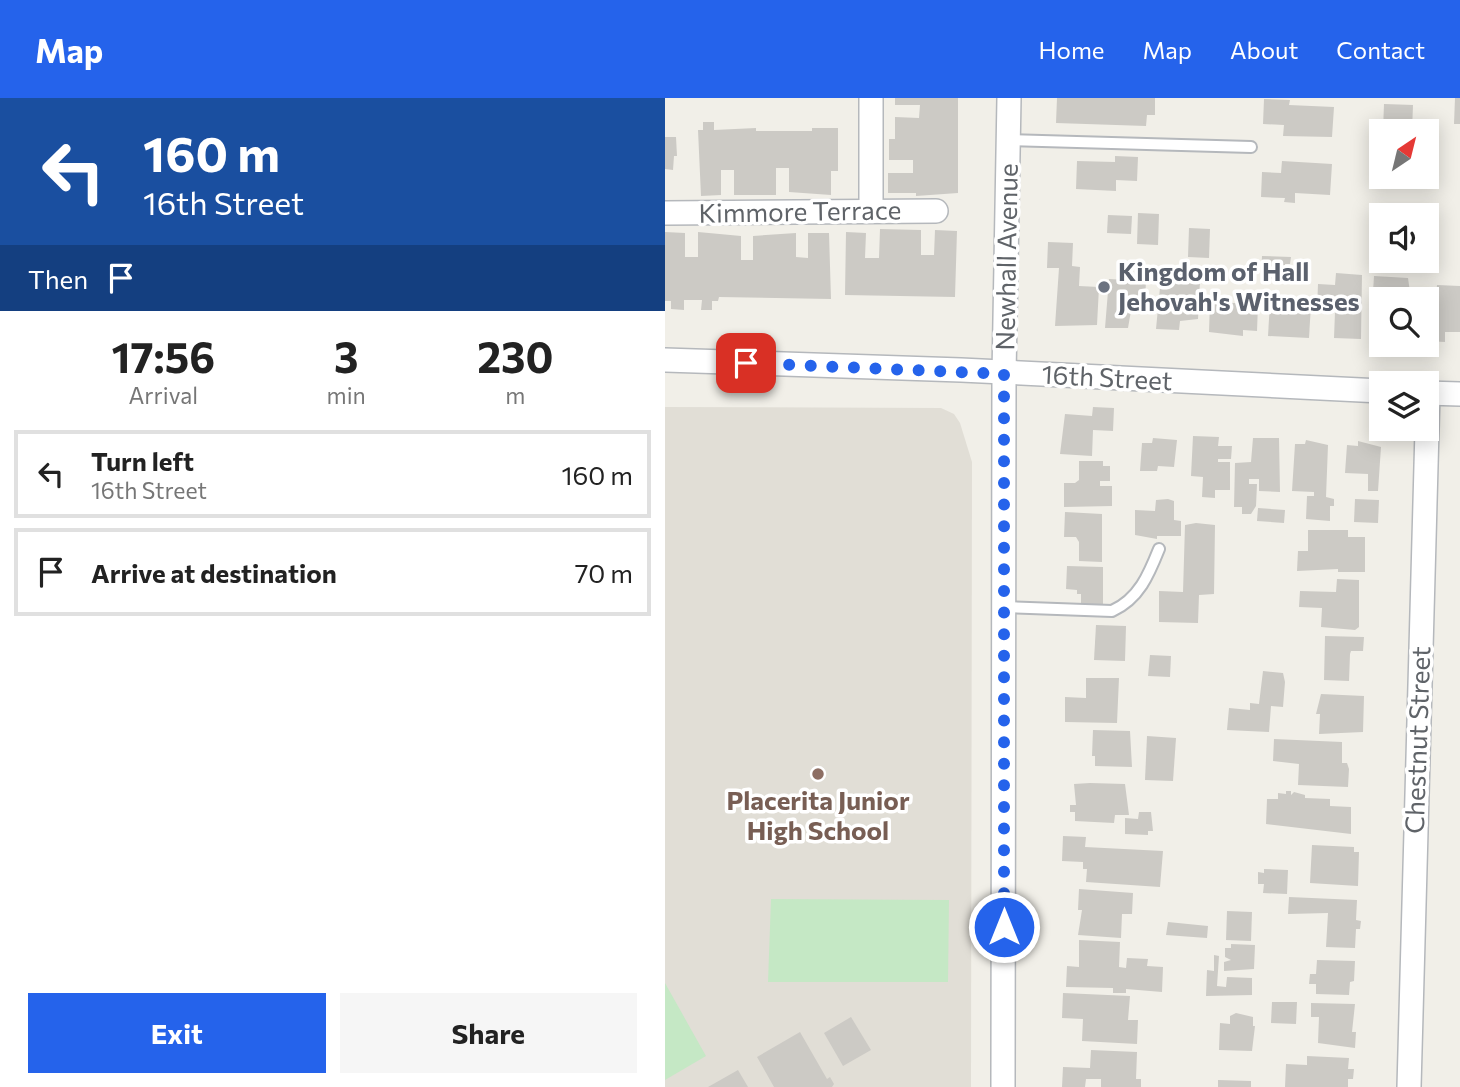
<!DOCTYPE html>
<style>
body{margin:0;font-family:Commissioner,sans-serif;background:#f6f6f6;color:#222;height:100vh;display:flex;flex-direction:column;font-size:26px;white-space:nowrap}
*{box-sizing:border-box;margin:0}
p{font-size:23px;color:#767676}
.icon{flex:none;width:38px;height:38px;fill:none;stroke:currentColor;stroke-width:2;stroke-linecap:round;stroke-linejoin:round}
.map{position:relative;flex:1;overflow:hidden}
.sheet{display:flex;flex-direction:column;background:#fff;width:665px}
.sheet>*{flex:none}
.hud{background:#1a4fa0;color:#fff;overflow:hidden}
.needle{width:46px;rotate:35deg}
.buttons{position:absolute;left:704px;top:21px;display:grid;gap:14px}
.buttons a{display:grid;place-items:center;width:70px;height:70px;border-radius:0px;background:#fff;box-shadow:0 4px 18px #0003;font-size:35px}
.pin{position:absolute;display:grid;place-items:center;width:60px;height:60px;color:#fff;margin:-30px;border-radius:14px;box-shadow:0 4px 10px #0006}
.me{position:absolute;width:77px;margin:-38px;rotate:0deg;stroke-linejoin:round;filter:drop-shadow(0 0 5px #0008)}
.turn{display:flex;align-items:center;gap:24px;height:147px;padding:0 28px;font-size:32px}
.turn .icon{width:91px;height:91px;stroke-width:2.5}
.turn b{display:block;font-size:49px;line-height:60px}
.then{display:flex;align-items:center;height:66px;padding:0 28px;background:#0003;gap:14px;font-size:26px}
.eta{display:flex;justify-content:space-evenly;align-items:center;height:119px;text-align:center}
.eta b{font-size:42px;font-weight:700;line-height:49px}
.primary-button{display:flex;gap:14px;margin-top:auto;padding:14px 28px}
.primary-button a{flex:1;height:80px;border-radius:0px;background:#2563eb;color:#fff;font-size:28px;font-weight:700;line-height:80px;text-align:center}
.primary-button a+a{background:#f6f6f6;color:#222}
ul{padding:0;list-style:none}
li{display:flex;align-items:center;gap:21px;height:88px;margin:0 14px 10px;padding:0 14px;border:4px solid #e0e0e0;border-radius:0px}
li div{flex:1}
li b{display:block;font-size:26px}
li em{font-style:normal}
header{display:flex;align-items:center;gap:42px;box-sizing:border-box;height:98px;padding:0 35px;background:#2563eb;color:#fff}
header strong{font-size:33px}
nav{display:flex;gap:38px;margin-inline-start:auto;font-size:24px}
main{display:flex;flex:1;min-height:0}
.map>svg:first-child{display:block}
</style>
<header>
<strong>Map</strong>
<nav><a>Home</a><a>Map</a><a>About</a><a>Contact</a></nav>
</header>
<main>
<section class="sheet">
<div class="hud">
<div class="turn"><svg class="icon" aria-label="left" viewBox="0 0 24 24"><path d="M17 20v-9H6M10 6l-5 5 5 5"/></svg><div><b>160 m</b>16th Street</div></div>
<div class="then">Then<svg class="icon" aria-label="arrive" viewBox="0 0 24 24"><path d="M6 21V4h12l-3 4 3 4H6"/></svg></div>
</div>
<div class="eta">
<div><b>17:56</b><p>Arrival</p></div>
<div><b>3</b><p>min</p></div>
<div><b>230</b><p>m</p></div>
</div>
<ul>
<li><svg class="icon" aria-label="left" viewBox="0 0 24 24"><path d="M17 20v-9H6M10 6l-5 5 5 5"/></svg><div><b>Turn left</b><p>16th Street</p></div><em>160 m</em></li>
<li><svg class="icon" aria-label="arrive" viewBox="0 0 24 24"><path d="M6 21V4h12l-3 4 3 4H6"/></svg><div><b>Arrive at destination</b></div><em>70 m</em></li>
</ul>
<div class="primary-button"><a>Exit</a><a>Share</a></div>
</section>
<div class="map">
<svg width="795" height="989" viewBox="0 0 795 989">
<rect width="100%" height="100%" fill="#f1efe8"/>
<polygon fill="#e1ded6" points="0,309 276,310 289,316 295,325 307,364 306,989 0,989"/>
<g fill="#c5e8c5">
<polygon points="106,801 284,802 283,884 103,884"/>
<polygon points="0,885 41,958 0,982"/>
</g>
<g fill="#cccac5">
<polygon points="230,0 293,0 293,95 251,98 251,95 223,95 223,75 248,75 248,62 224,62 224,41 230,41 230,19 254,20 255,7 230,7"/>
<polygon points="392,0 490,0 490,17 482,17 481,28 391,25"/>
<polygon points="790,0 795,0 795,26 789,26"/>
<polygon points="599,1 625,2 624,7 669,9 667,39 618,38 619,27 598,26"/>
<polygon points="719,6 748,7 747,33 718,33"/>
<polygon points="38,24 49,24 49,32 91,30 91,33 147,33 147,30 173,30 173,73 166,73 166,97 124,94 124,70 111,70 111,97 69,97 69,72 56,72 56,97 36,98 33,32 38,32"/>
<polygon points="0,39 11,39 12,58 9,58 8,72 0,71"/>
<polygon points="450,58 473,59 472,83 451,82 451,93 411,91 412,63 450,64"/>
<polygon points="617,63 667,66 665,97 630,95 630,105 619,104 620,100 596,99 597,74 616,75"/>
<polygon points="473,115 494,116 493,147 472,146"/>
<polygon points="443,117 467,118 466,136 442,135"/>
<polygon points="524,130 545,131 544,160 523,159"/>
<polygon points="215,131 256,132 256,157 269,157 270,132 292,133 290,199 180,197 181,134 201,135 200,160 214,160"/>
<polygon points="0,134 20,135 20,159 33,159 33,134 76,138 76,162 88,162 88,138 131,135 131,159 143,160 143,135 164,135 166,201 54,199 53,203 47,203 47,212 36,212 37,202 19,202 19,212 6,211 6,203 0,203"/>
<polygon points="383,144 408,145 407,168 415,169 414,188 434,189 432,227 390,228 394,170 382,170"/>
<polygon points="597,158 626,159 625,166 620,166 620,181 596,180"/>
<polygon points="497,169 523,170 522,183 535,183 533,221 515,223 514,232 491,231"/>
<polygon points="671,175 697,177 696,241 669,240 670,214 652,211 653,186 670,187"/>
<polygon points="709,178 743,180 745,194 745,201 716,201 716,241 705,240"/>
<polygon points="461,179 481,181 480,208 467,207 463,230 440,230 444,181 461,182"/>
<polygon points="772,187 795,188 795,234 780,234 780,244 761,243 761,229 768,229"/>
<polygon points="545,204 593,206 592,233 578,232 578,238 544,234"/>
<polygon points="605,204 646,206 644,240 603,238"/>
<polygon points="428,309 449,310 448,333 428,332 427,358 395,356 400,316 427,318"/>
<polygon points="528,338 554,339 553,348 567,348 566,361 553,361 553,364 565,364 565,392 550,392 550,400 537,399 538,379 526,378"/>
<polygon points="488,340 512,342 509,369 493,368 492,373 475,373 477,345 487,345"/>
<polygon points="588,340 614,340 615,394 594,393 594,381 584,381 584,386 592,386 591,408 586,416 577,416 577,409 569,409 570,365 586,364"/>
<polygon points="641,342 663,347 661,399 669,401 669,408 665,408 665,423 641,421 642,398 649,398 649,394 627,393 630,346 640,346"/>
<polygon points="693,343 716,349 713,393 703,393 703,376 680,375 682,347 693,348"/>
<polygon points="414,363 438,363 438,368 445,368 445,383 435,383 435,388 447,388 447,408 399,409 399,385 410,385 414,382"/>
<polygon points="503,401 509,403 509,422 516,423 516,438 492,438 492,441 470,437 470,412 490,413 491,402"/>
<polygon points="690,401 714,402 713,425 689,424"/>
<polygon points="593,410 620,412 619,425 592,423"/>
<polygon points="400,414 437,416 437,464 414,463 414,444 411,439 399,439"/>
<polygon points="531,425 550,427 549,496 534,497 533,525 494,524 494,493 518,494 520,427"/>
<polygon points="643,432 683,432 683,439 700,439 700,474 673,474 673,471 632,473 633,453 643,453"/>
<polygon points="402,468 438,469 438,509 416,508 416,496 412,496 412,492 401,491"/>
<polygon points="672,481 694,482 694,529 690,532 656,529 657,510 634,509 635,493 671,494"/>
<polygon points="431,527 461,528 460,563 429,562"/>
<polygon points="660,538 699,539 698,553 686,553 685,556 684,583 659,582"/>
<polygon points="485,557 506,558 505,579 483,578"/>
<polygon points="598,573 618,575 620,584 618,609 606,608 604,634 562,632 564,610 585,612 585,605 594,606"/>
<polygon points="421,580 454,580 452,625 400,624 400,599 421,600"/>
<polygon points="656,596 699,598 698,634 654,636 655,616 651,616"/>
<polygon points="428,632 465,633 467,669 430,668 430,658 427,658"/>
<polygon points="482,638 511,640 508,683 480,682"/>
<polygon points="609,641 677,644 677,665 682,665 684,671 683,689 633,687 634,666 608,663"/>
<polygon points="425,685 460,686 464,717 450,717 449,725 410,723 410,714 405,714 405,707 411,707 409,686"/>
<polygon points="621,693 626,693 626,697 629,694 640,697 640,700 665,701 665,708 686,709 686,736 601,726 602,701 613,701 613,695 621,696"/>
<polygon points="474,714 486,714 488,733 483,733 483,737 460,736 460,720 473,721"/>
<polygon points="398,738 421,739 420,749 498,753 495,789 421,784 422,771 418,771 418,764 397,763"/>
<polygon points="647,747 689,749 689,754 694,754 693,788 645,785"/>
<polygon points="599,771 623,772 622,796 598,795 599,786 593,786 593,774 599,775"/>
<polygon points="414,791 468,795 467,816 457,816 456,840 413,837 417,812 413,812"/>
<polygon points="624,799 692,802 691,822 696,823 695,831 691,831 690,850 661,849 663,815 623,816"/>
<polygon points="562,813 587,814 586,843 561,842"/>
<polygon points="503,824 543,828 542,840 501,837"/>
<polygon points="414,842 455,844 454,869 461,870 462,860 483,861 482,868 498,869 497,894 461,891 461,895 448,895 448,890 401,889 402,868 414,869"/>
<polygon points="566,846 590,847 589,871 559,873 559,864 566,862 560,859 560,850 566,850"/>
<polygon points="549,857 554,858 552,888 561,889 562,879 587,880 587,897 541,898 542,872 549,873"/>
<polygon points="652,862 690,863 689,883 685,884 684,897 651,896 651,886 644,886 645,876 651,876"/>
<polygon points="398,895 465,898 463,922 473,922 472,946 417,943 418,921 397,920"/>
<polygon points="607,904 632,904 631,926 606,925"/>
<polygon points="646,905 690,906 687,934 691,934 690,950 653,945 654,919 646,919"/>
<polygon points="571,915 588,919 588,928 590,928 587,953 554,952 555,925 565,926 565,918"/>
<polygon points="186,919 206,952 178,968 159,935"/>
<polygon points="135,934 162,981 165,979 169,986 167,989 109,989 92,959"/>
<polygon points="426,952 472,954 471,981 476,981 476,989 436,989 436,981 421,981 420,989 397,989 398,969 425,970"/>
<polygon points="642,958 684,960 683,971 689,971 688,981 683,981 683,989 620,989 621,966 642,967"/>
<polygon points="73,972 83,989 43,989"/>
<polygon points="553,982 586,983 586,989 553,989"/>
</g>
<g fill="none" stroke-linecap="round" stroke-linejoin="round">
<defs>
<g id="service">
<polyline points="345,42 586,49"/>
<path d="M340,509L447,513C474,501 484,476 494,451"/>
</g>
<g id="minor">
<polyline points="206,0 206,113"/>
<polyline points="0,115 271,113"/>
<polyline points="0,262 296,272 716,293"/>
<polyline points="761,295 795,296"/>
<polyline points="338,989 339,276 344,0"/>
<polyline points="744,989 763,295"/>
</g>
</defs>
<use href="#service" stroke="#b5b8bc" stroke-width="14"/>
<use href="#minor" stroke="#b5b8bc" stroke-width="26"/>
<use href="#service" stroke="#fff" stroke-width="10"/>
<use href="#minor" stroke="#fff" stroke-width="23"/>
</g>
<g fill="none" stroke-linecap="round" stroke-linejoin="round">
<polyline stroke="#2563eb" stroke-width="12" stroke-dasharray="0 21.6" points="81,265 339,276 339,829"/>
</g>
<circle fill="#6b7280" stroke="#fff" stroke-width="2.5" cx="439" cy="189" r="7"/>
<circle fill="#8d6e63" stroke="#fff" stroke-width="2.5" cx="153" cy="676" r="7"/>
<g text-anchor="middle" stroke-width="7" stroke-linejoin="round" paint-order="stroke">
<g font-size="26" fill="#5f6368" stroke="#fff">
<text transform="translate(135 114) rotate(-1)" y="9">Kimmore Terrace</text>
<text transform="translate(342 159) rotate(-89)" y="9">Newhall Avenue</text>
<text transform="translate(442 280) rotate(3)" y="9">16th Street</text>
<text transform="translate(753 642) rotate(-88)" y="9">Chestnut Street</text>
</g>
<g font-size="26" font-weight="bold" fill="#5b616d" stroke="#fff" text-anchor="start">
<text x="453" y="183">Kingdom of Hall<tspan x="453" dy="30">Jehovah's Witnesses</tspan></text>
</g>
<g font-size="26" font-weight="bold" fill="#785e54" stroke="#fff">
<text x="153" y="712">Placerita Junior<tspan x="153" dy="30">High School</tspan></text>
</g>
</g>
</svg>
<div class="buttons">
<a><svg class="needle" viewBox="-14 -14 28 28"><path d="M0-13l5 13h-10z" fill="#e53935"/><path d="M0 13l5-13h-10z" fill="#767676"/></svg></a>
<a><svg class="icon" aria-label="sound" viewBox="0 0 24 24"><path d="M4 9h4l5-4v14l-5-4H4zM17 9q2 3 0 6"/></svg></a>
<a><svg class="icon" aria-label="search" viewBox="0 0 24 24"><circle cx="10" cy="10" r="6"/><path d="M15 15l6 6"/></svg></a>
<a><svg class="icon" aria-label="layers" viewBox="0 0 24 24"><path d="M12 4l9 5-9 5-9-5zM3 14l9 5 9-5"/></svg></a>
</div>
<div class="pin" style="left:81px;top:265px;background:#d93025"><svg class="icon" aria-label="arrive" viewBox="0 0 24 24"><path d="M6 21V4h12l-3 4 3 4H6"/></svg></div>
<svg class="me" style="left:339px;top:829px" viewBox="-20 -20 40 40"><circle r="17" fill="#2563eb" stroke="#fff" stroke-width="3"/><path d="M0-11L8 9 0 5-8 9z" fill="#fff"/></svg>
</div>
</main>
